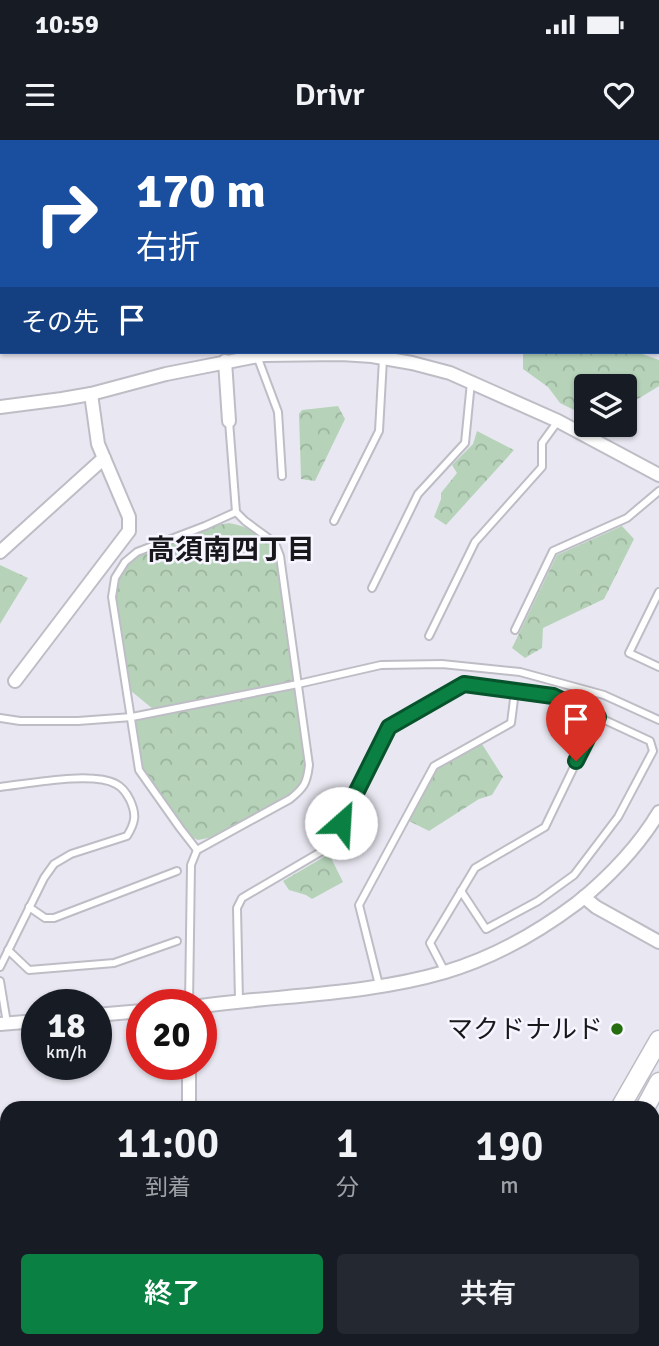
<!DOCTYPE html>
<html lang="ja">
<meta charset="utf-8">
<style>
body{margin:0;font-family:Signika,"Noto Sans JP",sans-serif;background:#242831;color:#f1f3f6;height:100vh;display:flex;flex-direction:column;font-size:26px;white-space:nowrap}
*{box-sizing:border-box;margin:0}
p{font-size:23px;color:#9ea1a6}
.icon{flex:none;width:38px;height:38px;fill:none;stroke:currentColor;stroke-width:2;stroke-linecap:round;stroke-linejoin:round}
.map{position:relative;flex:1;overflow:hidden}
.details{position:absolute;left:0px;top:961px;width:660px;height:247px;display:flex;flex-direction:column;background:#171b24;border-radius:21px 21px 0 0;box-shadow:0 2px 5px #0004}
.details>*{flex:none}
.hud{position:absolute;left:0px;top:0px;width:660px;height:214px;box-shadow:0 2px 5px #0004;background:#1a4fa0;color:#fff;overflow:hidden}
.tools{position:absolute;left:574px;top:234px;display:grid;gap:14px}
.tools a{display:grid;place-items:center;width:63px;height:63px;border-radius:7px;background:#171b24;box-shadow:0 2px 5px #0004;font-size:35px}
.speed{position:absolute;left:21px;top:849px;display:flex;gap:14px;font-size:35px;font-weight:700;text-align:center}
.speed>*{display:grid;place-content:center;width:91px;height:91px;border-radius:50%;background:#171b24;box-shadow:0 2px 5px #0004;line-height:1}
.speed small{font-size:18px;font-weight:400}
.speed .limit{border:10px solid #d22;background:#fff;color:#111}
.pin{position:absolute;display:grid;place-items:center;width:60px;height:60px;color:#fff;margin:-72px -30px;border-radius:50% 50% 50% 0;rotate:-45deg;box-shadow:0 0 7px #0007}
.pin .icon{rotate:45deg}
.me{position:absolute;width:77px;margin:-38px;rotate:26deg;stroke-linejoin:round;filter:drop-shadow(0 0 5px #0008)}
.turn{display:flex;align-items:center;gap:24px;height:147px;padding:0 21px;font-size:32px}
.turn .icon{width:91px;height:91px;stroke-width:2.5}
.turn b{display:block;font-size:49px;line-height:60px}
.then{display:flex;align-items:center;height:66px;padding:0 21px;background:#0003;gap:14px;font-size:26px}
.eta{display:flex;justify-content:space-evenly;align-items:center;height:119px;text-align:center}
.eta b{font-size:42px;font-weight:600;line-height:49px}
.button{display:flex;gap:14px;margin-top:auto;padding:14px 21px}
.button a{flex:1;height:80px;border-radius:7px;background:#0b8043;color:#fff;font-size:28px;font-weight:600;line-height:80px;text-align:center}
.button a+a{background:#242831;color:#f1f3f6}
.status{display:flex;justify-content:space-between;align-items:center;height:49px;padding:0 35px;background:#171b24;direction:ltr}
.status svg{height:19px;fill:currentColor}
header{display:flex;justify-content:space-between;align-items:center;height:91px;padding:0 21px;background:#171b24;font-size:32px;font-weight:600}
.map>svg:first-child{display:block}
</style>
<div class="status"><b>10:59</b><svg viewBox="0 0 49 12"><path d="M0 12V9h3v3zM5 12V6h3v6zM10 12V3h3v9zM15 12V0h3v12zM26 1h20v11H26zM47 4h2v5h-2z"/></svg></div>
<header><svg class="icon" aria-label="menu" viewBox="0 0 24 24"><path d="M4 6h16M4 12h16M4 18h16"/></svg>Drivr<svg class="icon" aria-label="heart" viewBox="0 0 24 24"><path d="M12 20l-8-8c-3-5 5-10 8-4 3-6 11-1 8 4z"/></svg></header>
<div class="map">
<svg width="659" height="1206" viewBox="0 0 659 1206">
<defs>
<pattern id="forest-crowns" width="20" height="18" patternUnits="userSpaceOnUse" patternTransform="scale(1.75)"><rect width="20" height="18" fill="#b6d3b9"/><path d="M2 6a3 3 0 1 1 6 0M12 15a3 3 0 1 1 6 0" fill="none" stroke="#9cb49e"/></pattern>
</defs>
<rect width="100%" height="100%" fill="#e9e8f2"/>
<g fill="url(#forest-crowns)">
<polygon points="523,212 637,212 659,220 659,246 625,267 625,247 586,247 586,276 560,263 548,247 523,229"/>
<polygon points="338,266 345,279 315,341 301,339 299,274 302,270"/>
<polygon points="477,291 514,310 446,385 434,377 441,359 441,353 457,333 452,325 473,304"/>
<path d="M229,383C249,386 269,397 278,416L295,540L153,569L131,551L116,456C118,435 123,425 142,414L218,385Z"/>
<polygon points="622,386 634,399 604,459 543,488 542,508 525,518 512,508 557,415"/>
<polygon points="0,425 28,438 0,484"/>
<polygon points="295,547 306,625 304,640 298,648 289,656 213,697 198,700 191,697 183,688 142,629 135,579"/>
<polygon points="482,604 503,637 492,655 479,659 429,691 409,681 436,630"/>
<polygon points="329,714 343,742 312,759 306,755 289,750 283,741"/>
</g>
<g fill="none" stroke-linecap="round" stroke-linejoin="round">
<g stroke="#9dcdcc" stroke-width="3.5">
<polyline points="43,0 44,2"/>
<polyline points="5,1 9,0"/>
</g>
<defs>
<g id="service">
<polyline points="257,216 278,272 282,336"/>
<polyline points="334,381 379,291 383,219"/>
<polyline points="372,448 418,354 465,303 471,242"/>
<polyline points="659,452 629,513 659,527"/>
<polyline points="515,490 553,411 627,378 659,351"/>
<polyline points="429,496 475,402 542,327 542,303 558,281"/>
<polyline points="0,578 20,581 78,581 132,577 298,544 381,525 442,524 520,532 604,555 659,580"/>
<path d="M0,647C27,644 92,631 116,644C122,647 127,654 130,660C137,675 135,683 127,696L71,714L54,724L44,738L0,827"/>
<polyline points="197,710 180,688 139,630 112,457 115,438 125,422 137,412 205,386 236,372"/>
<polyline points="29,767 45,778 54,778 177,731"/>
<polyline points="8,810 29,830 114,823 177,801"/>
<polyline points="445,832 430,803 475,728 545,687 598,577"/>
<polyline points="0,841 7,883"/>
<polyline points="379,845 359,765 434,626 511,583 515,551"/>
<polyline points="239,861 237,768 242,758 329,707 389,587 464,544 553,556 650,601 653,611 618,677 574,735 538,761 486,789 461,751"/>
<path d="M189,864L191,725L197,710L290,659C304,648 307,643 309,625L280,416L275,403L245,381L236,372L229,281"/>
</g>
<g id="minor">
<polyline points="96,0 97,2"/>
<polyline points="356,0 365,2"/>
<polyline points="492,0 493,2"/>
<polyline points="569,0 572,2"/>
<polyline points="156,2 159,0"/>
<polyline points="251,2 254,0"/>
<polyline points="658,63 659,63"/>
<polyline points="0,74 2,73"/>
<polyline points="658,77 659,77"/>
<polyline points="0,114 2,113"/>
<polyline points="658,133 659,133"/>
<polyline points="658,178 659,179"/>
<polyline points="225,221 229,281"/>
<polyline points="0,267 62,259 91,254 166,234 263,215 341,214 372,216 412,223 450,233 558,281 659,335"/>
<polyline points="0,412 104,318"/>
<polyline points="15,541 129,391 129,377 98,304 91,254"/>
<polyline points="584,757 596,767 659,802"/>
<path d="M201,866C282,855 366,855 445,832C493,818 537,793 577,763C609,737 638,707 659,672"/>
<polyline points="96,875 142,871"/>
<polyline points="0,884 37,881"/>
<polyline points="189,924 189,968"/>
<polyline points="0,1133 7,1132"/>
<polyline points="653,1198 659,1186"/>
<polyline points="34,1200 35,1206"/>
<polyline points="133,1200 133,1206"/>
<polyline points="232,1200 233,1206"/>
<polyline points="357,1206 360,1200"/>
</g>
<g id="tertiary">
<polyline points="0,1013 7,1012"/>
<polyline points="653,1098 659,1099"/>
</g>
<g id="primary">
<polyline points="620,968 659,900"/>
<polyline points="645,968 659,942"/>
<polyline points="491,1206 494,1200"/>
<polyline points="516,1206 519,1200"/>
</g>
</defs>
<use href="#service" stroke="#bebdc6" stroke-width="10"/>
<use href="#minor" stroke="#bebdc6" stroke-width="16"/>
<use href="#tertiary" stroke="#bebdc6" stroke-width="18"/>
<use href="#primary" stroke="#bebdc6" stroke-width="21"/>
<use href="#service" stroke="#fff" stroke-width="6"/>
<use href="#minor" stroke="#fff" stroke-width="12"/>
<use href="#tertiary" stroke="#fff" stroke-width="14"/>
<use href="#primary" stroke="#fff" stroke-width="18"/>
</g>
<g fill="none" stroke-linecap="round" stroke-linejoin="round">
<defs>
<polyline id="route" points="341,683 389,587 464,544 553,556 598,577 576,621"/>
</defs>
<use href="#route" stroke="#07532c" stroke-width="18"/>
<use href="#route" stroke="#0b8043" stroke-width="12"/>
</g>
<circle fill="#256e0f" stroke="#f7f5ff" stroke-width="2.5" cx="617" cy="889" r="7"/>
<g text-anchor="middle" stroke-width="5" stroke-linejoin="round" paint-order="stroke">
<g font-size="26" fill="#18171b" stroke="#f7f5ff" text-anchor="end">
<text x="603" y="898">マクドナルド</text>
</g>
<g font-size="28" font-weight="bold" fill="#18171b" stroke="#f7f5ff">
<text x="231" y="419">高須南四丁目</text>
</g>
</g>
</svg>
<div class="tools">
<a><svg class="icon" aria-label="layers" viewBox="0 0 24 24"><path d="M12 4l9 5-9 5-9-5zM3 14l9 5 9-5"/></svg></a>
</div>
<div class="speed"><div>18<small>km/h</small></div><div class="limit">20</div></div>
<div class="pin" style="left:576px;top:621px;background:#d93025"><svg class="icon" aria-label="arrive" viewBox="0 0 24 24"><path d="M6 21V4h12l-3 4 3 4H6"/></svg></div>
<svg class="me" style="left:341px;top:683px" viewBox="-20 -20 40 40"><circle r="19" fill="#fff"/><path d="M0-13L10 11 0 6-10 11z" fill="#0b8043"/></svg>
<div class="hud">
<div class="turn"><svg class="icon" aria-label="right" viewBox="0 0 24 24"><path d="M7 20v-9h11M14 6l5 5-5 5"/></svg><div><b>170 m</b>右折</div></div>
<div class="then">その先<svg class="icon" aria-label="arrive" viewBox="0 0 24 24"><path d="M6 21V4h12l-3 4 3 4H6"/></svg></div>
</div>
<section class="details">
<div class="eta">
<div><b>11:00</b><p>到着</p></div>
<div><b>1</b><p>分</p></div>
<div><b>190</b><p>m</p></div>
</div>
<div class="button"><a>終了</a><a>共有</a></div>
</section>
</div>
